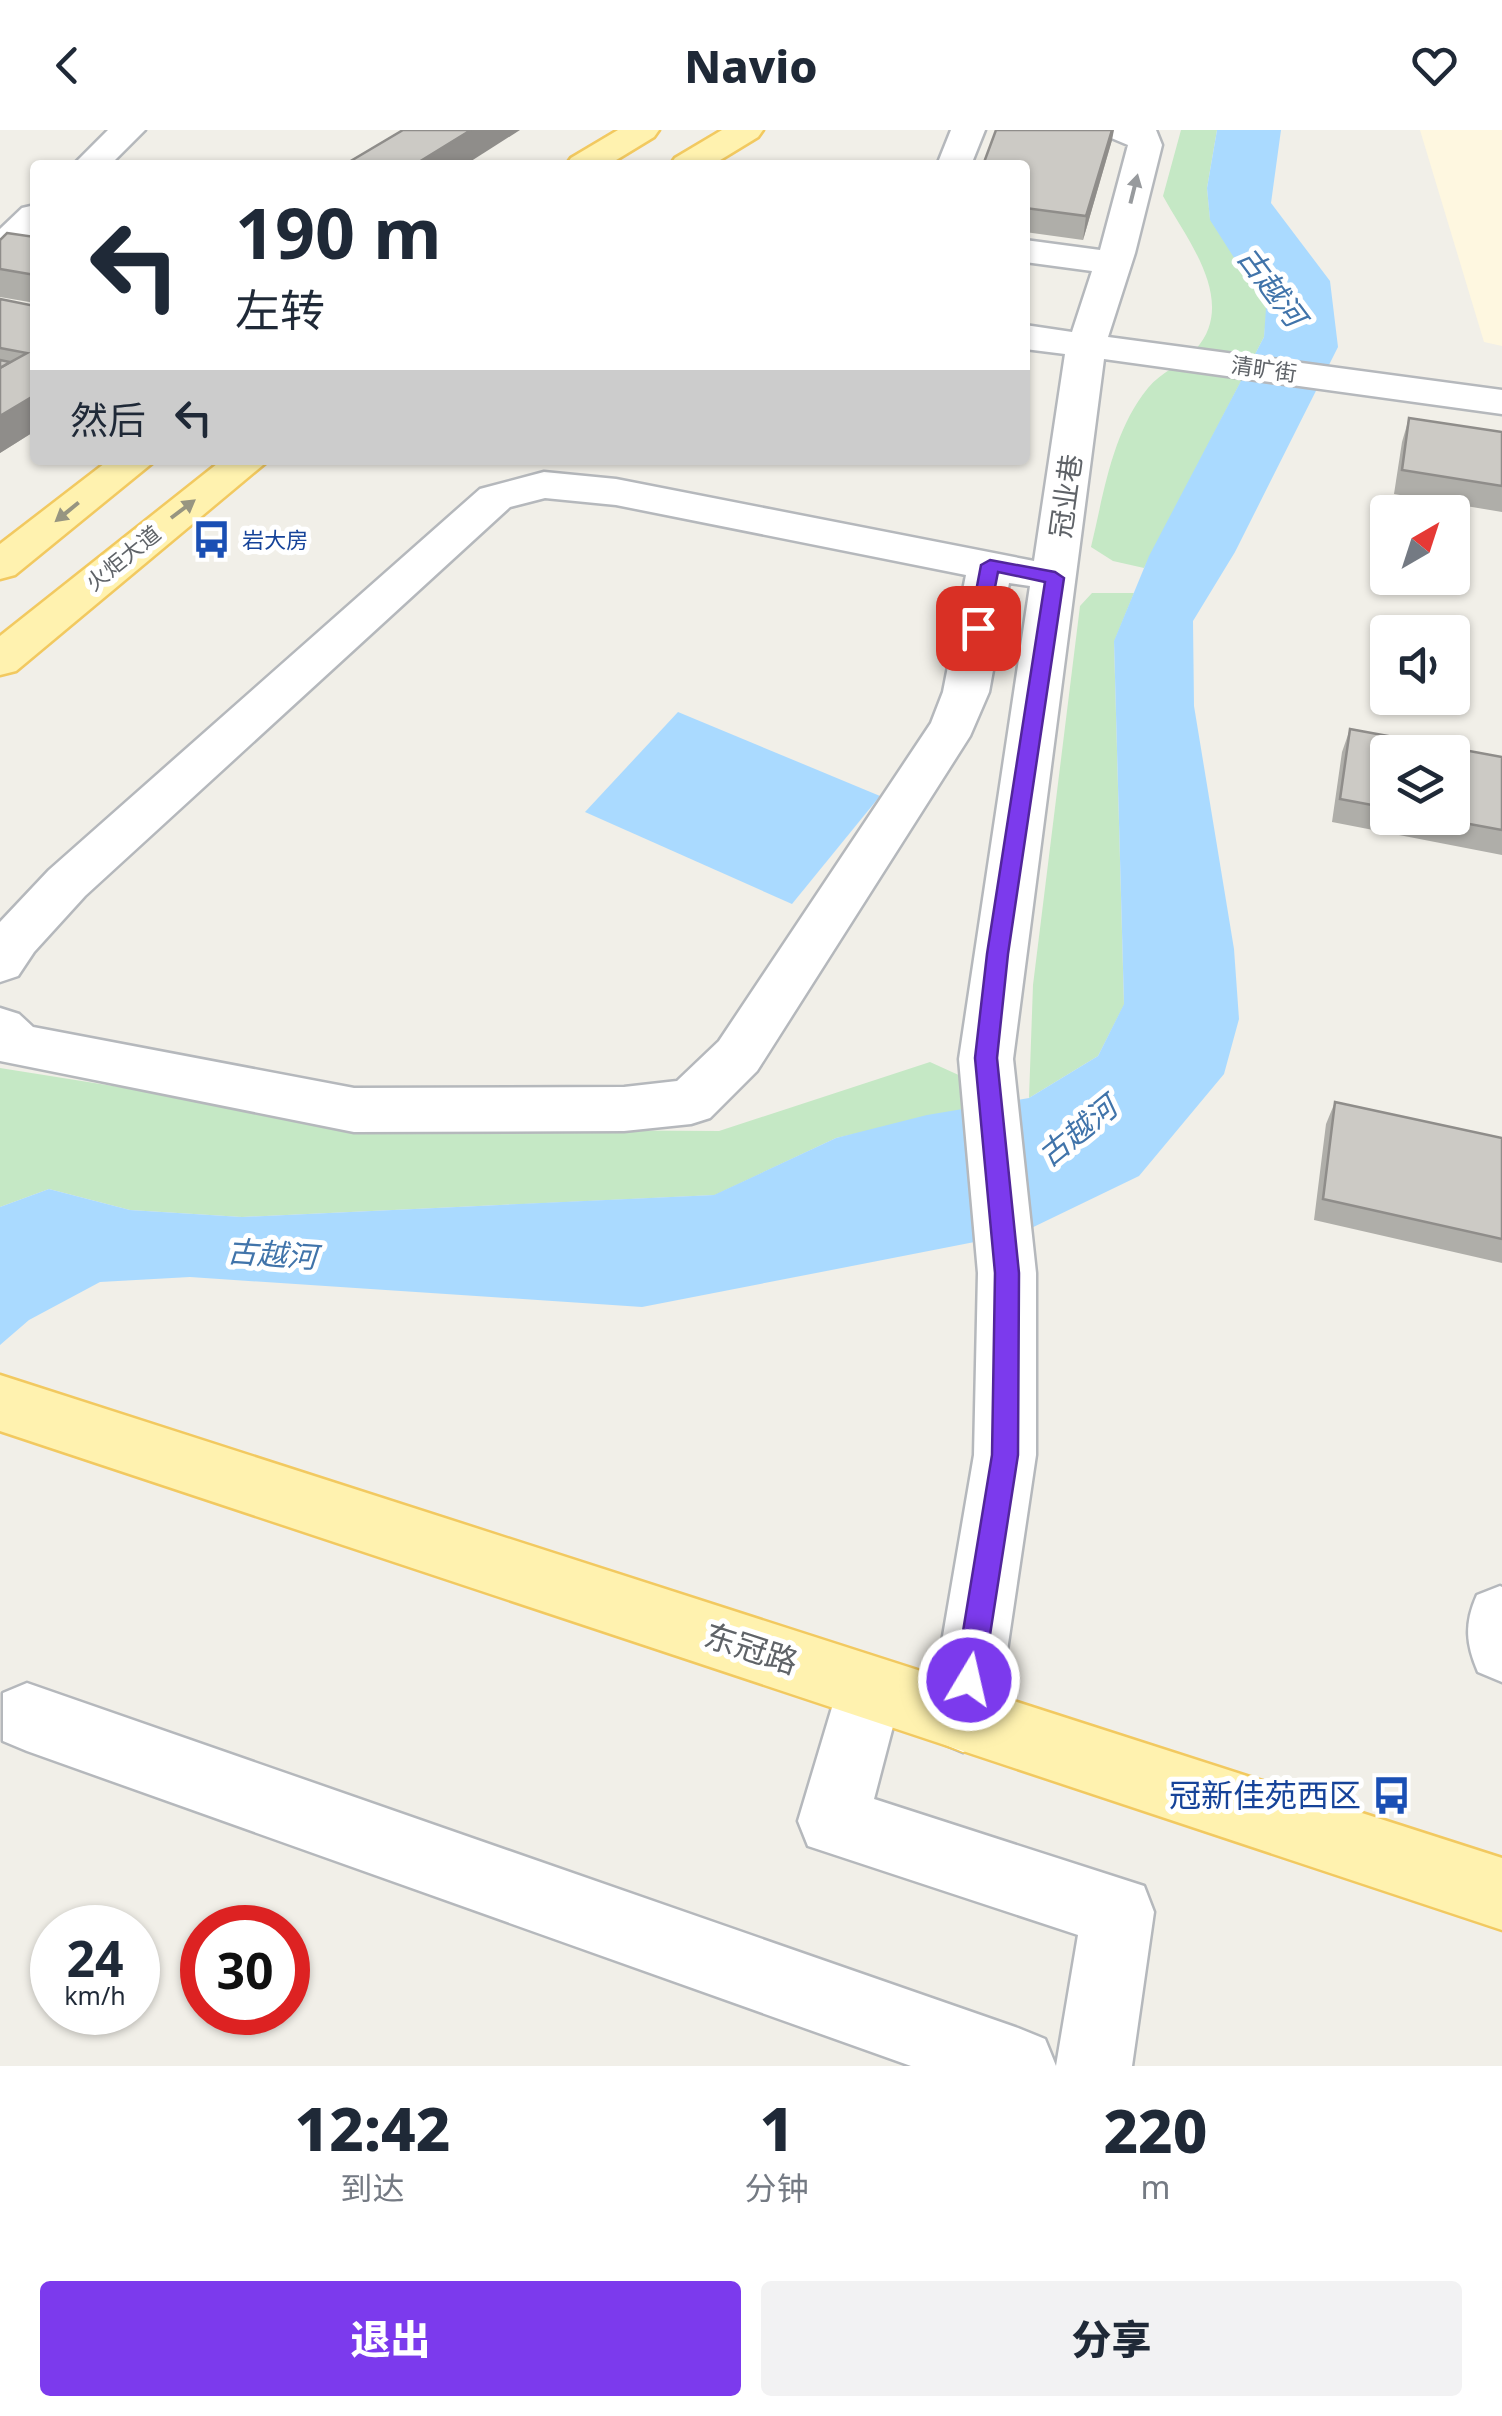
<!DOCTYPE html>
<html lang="zh">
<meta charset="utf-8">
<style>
body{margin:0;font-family:"Noto Sans","Noto Sans SC",sans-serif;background:#f2f2f3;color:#1f2937;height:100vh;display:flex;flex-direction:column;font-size:38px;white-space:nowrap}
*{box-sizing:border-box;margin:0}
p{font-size:32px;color:#747a83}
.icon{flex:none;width:55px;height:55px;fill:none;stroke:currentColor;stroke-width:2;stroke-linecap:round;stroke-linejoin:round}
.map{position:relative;height:1936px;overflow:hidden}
.drawer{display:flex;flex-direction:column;background:#fff;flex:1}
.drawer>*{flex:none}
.banner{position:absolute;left:30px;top:30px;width:1000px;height:305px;border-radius:10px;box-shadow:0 2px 8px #0004;background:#fff;color:#1f2937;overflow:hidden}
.needle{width:65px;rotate:39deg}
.controls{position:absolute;left:1370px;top:365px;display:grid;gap:20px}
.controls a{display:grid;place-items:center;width:100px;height:100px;border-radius:10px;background:#fff;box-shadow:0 2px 8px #0004;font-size:50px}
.speed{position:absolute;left:30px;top:1775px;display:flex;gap:20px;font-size:50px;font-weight:700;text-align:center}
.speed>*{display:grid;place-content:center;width:130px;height:130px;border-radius:50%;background:#fff;box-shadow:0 2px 8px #0004;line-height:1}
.speed small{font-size:25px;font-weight:400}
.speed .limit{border:15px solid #d22;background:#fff;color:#111}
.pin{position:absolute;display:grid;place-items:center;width:85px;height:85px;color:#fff;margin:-42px;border-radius:20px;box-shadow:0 5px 15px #0006}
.me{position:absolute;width:110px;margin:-55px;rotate:9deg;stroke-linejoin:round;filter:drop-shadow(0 0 8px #0008)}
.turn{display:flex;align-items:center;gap:35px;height:210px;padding:0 40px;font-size:45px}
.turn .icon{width:130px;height:130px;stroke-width:2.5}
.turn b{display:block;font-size:70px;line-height:85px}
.then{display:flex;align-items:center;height:95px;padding:0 40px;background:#0003;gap:20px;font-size:38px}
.eta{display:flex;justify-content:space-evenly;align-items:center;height:170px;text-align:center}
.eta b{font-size:60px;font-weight:800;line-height:70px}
.primary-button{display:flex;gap:20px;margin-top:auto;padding:20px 40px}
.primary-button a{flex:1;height:115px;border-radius:10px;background:#7c3aed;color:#fff;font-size:40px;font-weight:800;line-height:115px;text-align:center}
.primary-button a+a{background:#f2f2f3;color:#1f2937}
header{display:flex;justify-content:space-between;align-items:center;height:130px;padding:0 40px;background:#fff;font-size:45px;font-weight:800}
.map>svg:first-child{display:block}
</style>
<header><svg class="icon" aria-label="back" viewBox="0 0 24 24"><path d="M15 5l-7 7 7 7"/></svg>Navio<svg class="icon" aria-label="heart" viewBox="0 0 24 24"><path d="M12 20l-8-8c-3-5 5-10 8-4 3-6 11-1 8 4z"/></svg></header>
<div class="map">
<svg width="1502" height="1936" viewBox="0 0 1502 1936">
<rect width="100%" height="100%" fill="#f1efe8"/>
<polygon fill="#fef7e0" points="1420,0 1502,0 1502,216 1484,212"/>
<g fill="#c5e8c5">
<path d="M1181,0H1217L1207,58L1210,89L1267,178L1264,207L1144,438L1113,431L1091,417C1104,363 1112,302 1148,258C1161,242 1183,234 1196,219C1238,171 1187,110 1163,66Z"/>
<polygon points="1092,463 1134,463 1114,512 1124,875 1098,926 1029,968 1033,855 1080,476"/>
<polygon points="930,932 963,947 977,977 836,1008 715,1065 242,1087 130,1080 49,1059 0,1077 0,938 383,999 719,1001"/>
</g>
<g fill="#aadaff">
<polygon points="1217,0 1281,0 1271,73 1330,151 1338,217 1235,422 1193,491 1194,576 1234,819 1239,889 1224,944 1139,1046 1021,1103 642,1177 190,1147 100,1152 29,1190 0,1215 0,1077 49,1059 130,1080 242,1087 714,1065 836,1008 927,985 1029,968 1098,926 1124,874 1114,511 1149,426 1264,207 1266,178 1210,90 1207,58"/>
<polygon points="678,582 880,666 792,774 585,682"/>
</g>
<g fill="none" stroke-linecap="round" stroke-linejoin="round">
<defs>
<g id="minor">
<polygon points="108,0 145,0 110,35 73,35"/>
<polygon points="951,0 985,0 971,35 937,35"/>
<polygon points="1104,0 1156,0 1162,15 1135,123 1108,207 1502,260 1502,284 1104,229 1013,929 1036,1143 1036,1325 997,1588 987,1612 963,1622 939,1612 929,1588 974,1325 978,1143 959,929 1030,456 1009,453 989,562 970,606 757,941 710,988 691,994 624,1001 354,1002 0,931 0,878 19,884 33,897 354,958 624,957 677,951 719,911 931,593 943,562 966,445 616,375 545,368 510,377 85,766 34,822 18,846 0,852 0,792 49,740 480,359 544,342 616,349 1034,431 1065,224 1025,219 1025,195 1072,202 1092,141 1025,132 1025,110 1100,120 1128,15 1109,7"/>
<polygon points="35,75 35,105 13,126 0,129 0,99 22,78"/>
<path d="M1500,1456L1502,1457V1552L1478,1542C1466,1514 1464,1494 1477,1465Z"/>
<polygon points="869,1525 893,1534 903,1558 874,1669 1144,1756 1154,1782 1132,1936 911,1936 27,1621 3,1611 3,1563 27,1553 1018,1898 1045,1909 1056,1936 1078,1805 808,1716 798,1691 845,1534"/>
</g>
<g id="major">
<polygon points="618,0 659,0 654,7 608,35 566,35 571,28"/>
<polygon points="722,0 763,0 758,7 712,35 670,35 675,28"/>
<polygon points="109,330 156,330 15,445 0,449 0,414"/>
<polygon points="222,330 269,330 16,541 0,545 0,506"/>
<polygon points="0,1245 1502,1728 1502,1800 0,1301"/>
</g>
</defs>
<use href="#minor" stroke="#b5b8bc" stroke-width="5"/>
<use href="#major" stroke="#f2c960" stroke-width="5"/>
<use href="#minor" fill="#fff" fill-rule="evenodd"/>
<use href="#major" fill="#fff2af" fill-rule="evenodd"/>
</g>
<g fill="#afaea9" fill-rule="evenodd">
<polygon points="1112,10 1083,110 1025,102 1025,35"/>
<polygon points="35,107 35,173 0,167 0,110"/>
<polygon points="0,169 35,176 35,301 0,323"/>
<polygon points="1409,288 1502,302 1502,382 1394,364 1402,312"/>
<path d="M1350,599L1502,627V725L1332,692L1342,622ZM1388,622L1452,688H1388Z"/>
<polygon points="1335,972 1502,1008 1502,1133 1314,1090 1326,994"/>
</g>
<g fill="#8f8d8a">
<polygon points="471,0 520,0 465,35 414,35"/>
<polygon points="1112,0 1114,0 1112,10 1083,110 1086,86"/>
<polygon points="35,265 35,301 0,323 0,286"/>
</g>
<g fill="#cccac5" stroke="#8f8d8a" stroke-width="2.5">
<polygon points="403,0 471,0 414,35 344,35"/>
<polygon points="996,0 1112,0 1086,86 1025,78 1025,35 983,35"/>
<polygon points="7,103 35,107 35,145 0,139 0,110"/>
<polygon points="0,169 35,176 35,265 0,286 0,238 27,223 0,218"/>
<polygon points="0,230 10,232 0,238"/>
<polygon points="1409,288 1502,302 1502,356 1402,340"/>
<polygon points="1350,599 1502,627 1502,700 1437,688 1452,688 1452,622 1388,622 1388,678 1340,669"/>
<polygon points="1335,972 1502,1008 1502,1109 1323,1069"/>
</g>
<defs><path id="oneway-solid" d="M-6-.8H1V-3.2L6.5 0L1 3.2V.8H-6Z" transform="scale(2.5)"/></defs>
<use fill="#979a9d" href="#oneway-solid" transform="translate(1134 59) rotate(-76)"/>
<g fill="#979581">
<use href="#oneway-solid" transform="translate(183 379) rotate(-37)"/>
<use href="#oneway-solid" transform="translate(67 382) rotate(141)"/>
</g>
<polygon fill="#7c3aed" stroke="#51269a" stroke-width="2.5" points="990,430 1055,442 1064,448 1008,824 997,928 1019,1143 1018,1325 983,1550 979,1560 969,1564 959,1560 955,1550 992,1325 995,1143 975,928 987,824 1045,452 998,442 987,498 985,503 971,503 969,498 981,435"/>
<defs>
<symbol id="bus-bare" viewBox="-9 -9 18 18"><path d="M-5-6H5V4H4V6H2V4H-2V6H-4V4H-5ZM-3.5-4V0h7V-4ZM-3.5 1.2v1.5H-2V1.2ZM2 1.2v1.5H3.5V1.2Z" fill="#1a4fb4" stroke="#fff" stroke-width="2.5" paint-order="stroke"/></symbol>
</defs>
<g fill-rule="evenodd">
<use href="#bus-bare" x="184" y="382" width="55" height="55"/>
<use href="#bus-bare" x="1364" y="1638" width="55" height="55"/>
</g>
<g text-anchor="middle" stroke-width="10" stroke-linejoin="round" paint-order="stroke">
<g font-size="22" fill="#5f6368" stroke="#fff">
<text transform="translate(1264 239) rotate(8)" y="8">清旷街</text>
<text transform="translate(123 428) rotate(-39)" y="8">火炬大道</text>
</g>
<g font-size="22" fill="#164399" stroke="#fff" text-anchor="start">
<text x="242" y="418">岩大房</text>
</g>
<g font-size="28" fill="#5f6368" stroke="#fff">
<text transform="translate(1066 366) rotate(-82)" y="10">冠业巷</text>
</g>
<g font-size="30" font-style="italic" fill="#4174aa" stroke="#fff">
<text transform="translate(1271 157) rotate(53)" y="10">古越河</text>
<text transform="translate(1078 1002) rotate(-39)" y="10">古越河</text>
<text transform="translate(272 1125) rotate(4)" y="10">古越河</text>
</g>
<g font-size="32" fill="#5f6368" stroke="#fff">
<text transform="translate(751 1519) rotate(18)" y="11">东冠路</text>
</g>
<g font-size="32" fill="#164399" stroke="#fff" text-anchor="end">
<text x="1361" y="1677">冠新佳苑西区</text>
</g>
</g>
</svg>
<div class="controls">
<a><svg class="needle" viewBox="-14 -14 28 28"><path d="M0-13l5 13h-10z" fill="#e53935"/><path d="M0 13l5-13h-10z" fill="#747a83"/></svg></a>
<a><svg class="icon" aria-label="sound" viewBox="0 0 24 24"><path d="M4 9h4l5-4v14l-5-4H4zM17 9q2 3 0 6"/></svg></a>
<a><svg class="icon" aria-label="layers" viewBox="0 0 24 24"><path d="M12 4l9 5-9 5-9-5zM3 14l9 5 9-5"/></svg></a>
</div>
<div class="speed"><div>24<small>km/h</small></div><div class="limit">30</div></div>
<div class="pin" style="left:978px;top:498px;background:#d93025"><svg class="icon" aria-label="arrive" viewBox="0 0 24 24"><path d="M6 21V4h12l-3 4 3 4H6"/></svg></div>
<svg class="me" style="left:969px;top:1550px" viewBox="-20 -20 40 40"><circle r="17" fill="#7c3aed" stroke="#fff" stroke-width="3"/><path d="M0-11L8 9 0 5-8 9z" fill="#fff"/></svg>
<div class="banner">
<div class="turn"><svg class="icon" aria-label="left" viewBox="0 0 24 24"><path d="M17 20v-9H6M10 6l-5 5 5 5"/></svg><div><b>190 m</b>左转</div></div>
<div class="then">然后<svg class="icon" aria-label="left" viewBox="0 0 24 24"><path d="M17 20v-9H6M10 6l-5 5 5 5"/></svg></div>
</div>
</div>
<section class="drawer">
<div class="eta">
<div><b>12:42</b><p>到达</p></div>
<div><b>1</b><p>分钟</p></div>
<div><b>220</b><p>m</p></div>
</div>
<div class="primary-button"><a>退出</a><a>分享</a></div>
</section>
